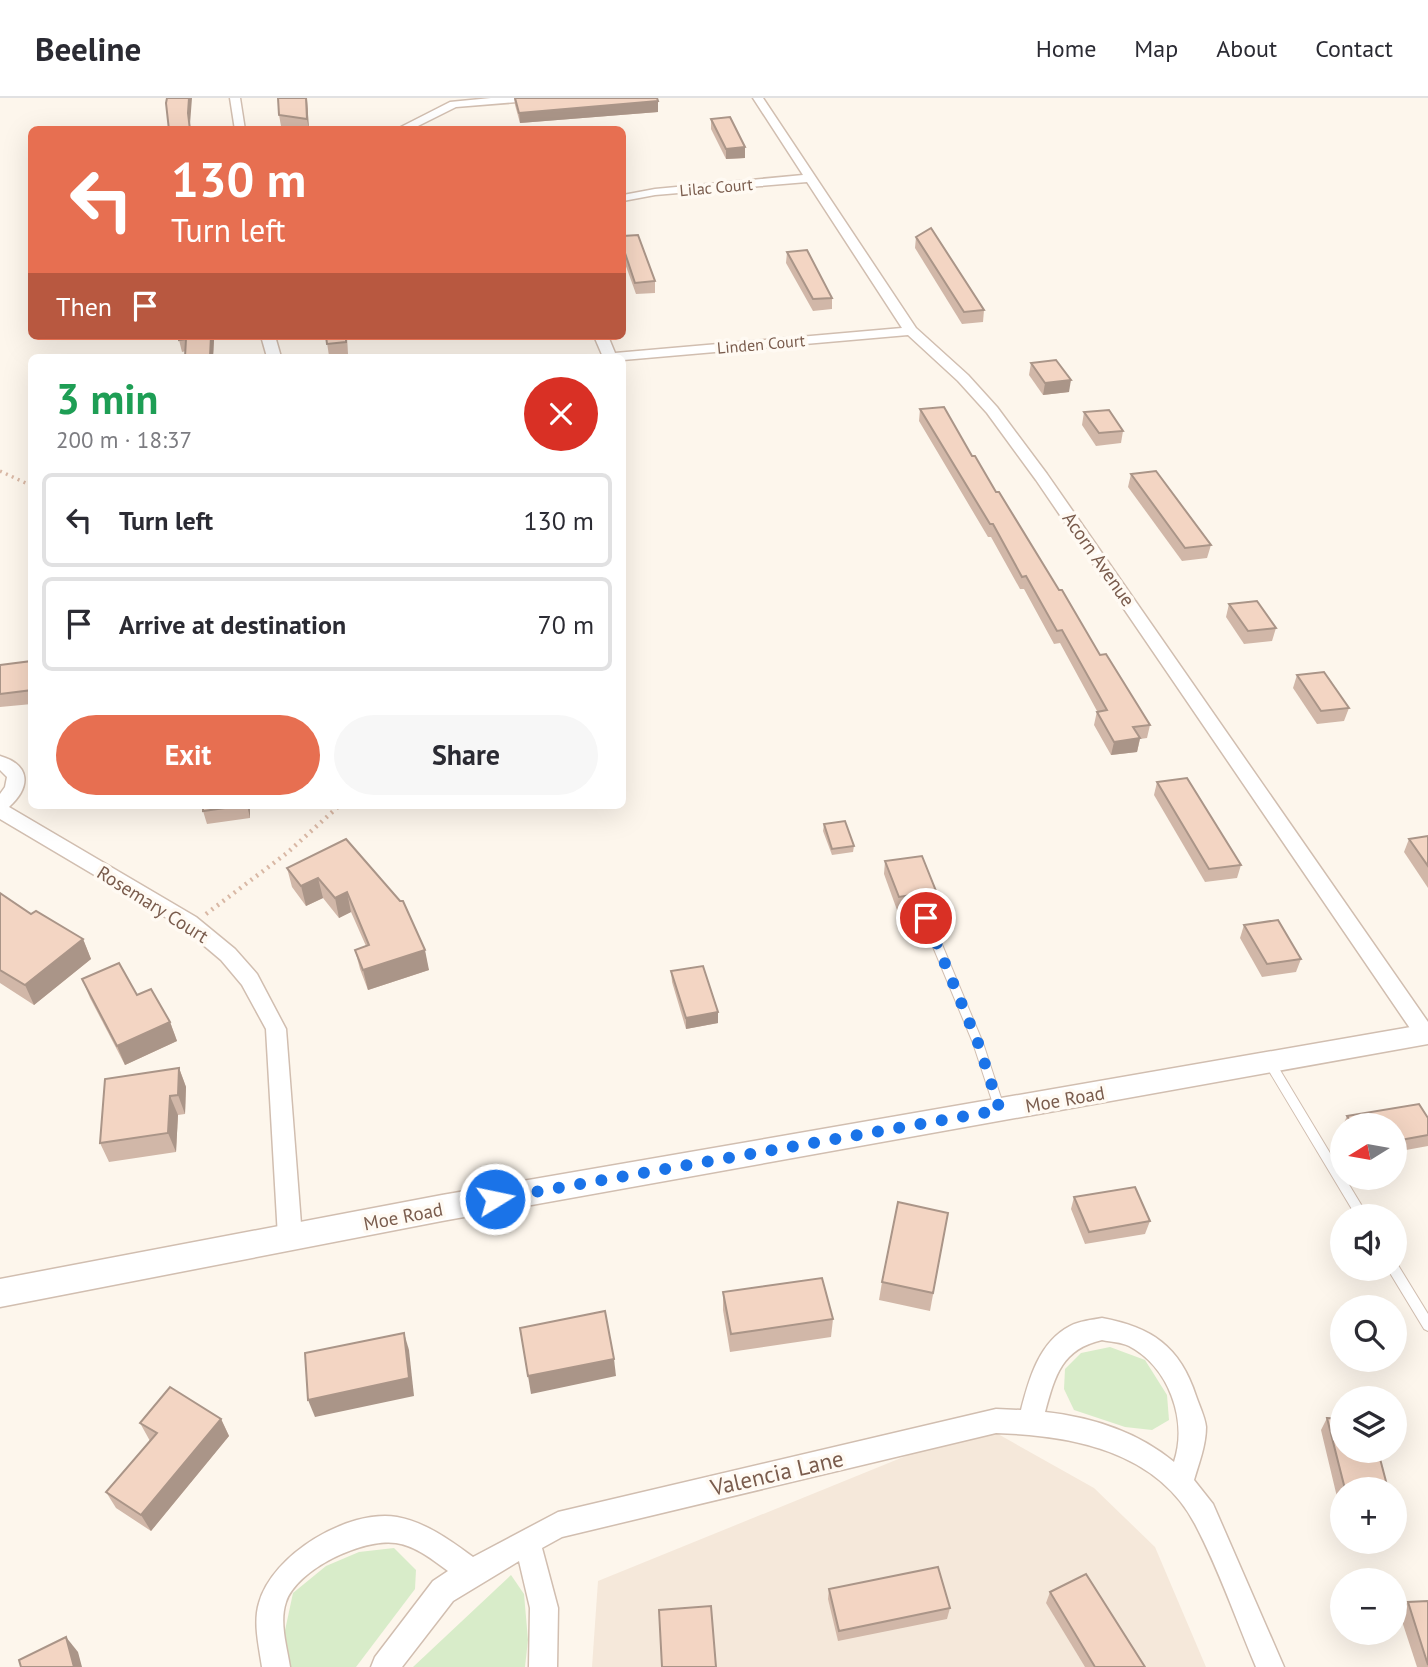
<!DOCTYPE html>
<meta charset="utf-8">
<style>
body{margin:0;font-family:"PT Sans",sans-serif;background:#f7f7f7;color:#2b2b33;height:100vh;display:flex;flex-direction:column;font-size:26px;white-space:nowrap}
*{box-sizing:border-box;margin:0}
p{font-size:23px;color:#7c7c81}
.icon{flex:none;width:38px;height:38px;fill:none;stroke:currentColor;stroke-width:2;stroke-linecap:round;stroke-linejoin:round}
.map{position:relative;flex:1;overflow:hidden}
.side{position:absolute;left:28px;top:256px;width:598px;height:455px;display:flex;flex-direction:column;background:#fff;border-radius:10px;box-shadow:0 7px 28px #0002}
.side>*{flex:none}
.top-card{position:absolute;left:28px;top:28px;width:598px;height:214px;border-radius:10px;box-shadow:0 7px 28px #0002;background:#e76f51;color:#fff;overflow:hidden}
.needle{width:46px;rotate:259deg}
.fabs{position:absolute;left:1330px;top:1015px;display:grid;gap:14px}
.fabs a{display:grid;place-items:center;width:77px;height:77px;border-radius:50%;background:#fff;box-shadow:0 7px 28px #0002;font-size:35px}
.pin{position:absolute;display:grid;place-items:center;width:60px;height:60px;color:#fff;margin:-30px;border:4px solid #fff;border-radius:50%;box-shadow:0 2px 7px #0007}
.me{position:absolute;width:77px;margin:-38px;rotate:80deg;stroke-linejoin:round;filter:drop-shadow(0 0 5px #0008)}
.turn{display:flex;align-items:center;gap:24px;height:147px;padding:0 28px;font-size:32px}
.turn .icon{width:91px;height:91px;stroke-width:2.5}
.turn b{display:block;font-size:49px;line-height:60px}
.then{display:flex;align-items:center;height:66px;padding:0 28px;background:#0003;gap:14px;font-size:26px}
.round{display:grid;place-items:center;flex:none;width:74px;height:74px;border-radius:37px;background:#f7f7f7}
.overview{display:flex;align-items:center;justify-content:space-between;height:119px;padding:0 28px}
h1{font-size:42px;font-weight:800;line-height:52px;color:#1e9e55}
.primary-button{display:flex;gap:14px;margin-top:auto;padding:14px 28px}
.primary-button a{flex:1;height:80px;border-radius:42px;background:#e76f51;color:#fff;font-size:28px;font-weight:800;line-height:80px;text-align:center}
.primary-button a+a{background:#f7f7f7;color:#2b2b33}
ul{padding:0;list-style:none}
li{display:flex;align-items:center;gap:21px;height:94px;margin:0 14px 10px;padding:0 14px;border:4px solid #e1e1e2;border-radius:10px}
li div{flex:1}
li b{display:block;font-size:26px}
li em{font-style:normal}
header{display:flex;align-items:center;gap:42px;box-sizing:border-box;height:98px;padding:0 35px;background:#fff;border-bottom:2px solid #e1e1e2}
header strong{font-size:33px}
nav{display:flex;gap:38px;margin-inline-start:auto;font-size:24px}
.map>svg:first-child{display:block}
</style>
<header>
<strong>Beeline</strong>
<nav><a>Home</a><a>Map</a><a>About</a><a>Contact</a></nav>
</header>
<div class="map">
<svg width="1428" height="1569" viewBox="0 0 1428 1569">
<rect width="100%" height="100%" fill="#fdf6ec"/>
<polygon fill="#f5e8da" points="982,1327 1094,1390 1155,1449 1206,1569 592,1569 598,1483"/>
<g fill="#d8ecc9">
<polygon points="1110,1249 1145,1262 1167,1297 1169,1322 1152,1332 1125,1329 1074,1312 1064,1291 1065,1271 1081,1255"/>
<polygon points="394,1450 416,1472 415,1491 356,1569 287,1569 281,1551 293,1495 326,1468 359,1454"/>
<polygon points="511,1477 524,1496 528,1542 525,1569 413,1569"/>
</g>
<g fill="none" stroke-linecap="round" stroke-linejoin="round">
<defs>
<g id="service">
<polygon points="926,816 929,817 931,820 983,945 1005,1012 1004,1015 1000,1016 996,1015 995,1012 973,945 921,820 923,817"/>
<polygon points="1270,961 1274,962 1342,1075 1342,1080 1345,1080 1368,1118 1356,1118 1266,968 1265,965 1266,962"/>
<polygon points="1395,1166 1398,1167 1428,1216 1428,1233 1424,1231 1390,1175 1388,1171 1395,1171"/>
</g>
<g id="minor">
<polygon points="230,0 240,0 245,32 235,32"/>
<polygon points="491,0 535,0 530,3 456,9 410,32 395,32 450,4"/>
<polygon points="753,0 763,0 916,230 968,277 997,309 1047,376 1428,924 1428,943 1418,942 1036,382 987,315 958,283 908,237 623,262 623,259 603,259 594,238 608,238 615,255 902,230 807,84 655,97 623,103 623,97 655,91 803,77"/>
<polygon points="261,238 275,238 281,259 267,259"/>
<path d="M0,658C31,667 31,689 9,709L196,819L235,851L257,876L286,931L302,1139L298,1146L290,1149L282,1146L278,1139L266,931L242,887L221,862L182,829L0,721V696L5,689L7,679L0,672Z"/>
<path d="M1102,1220C1151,1229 1180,1248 1196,1298C1199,1307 1205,1319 1206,1329C1206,1347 1199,1365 1194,1382L1213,1406L1284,1569H1256C1236,1522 1219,1471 1195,1426C1157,1353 1071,1337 996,1335L562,1439L542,1450L558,1510L557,1569H529L530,1510L519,1463L453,1503L402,1569H371L375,1559L433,1483L448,1473C433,1462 416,1448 396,1445C363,1440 297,1471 286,1504C279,1524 287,1549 290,1569H262C259,1548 253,1525 259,1505C272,1457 347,1411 397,1419C425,1424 450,1442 473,1459L558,1414L996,1311L1021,1312C1029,1281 1039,1244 1070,1228C1079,1223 1092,1222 1102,1220ZM1102,1242C1111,1244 1121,1244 1129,1248C1169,1269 1188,1322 1174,1364C1138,1334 1091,1319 1045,1314C1055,1277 1062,1251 1102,1242Z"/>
</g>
<polygon id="tertiary" points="1428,926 1428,946 442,1123 0,1209 0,1181 442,1097"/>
</defs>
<use href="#service" stroke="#d1beb0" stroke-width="2"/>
<use href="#minor" stroke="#d1beb0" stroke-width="3"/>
<use href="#tertiary" stroke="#d1beb0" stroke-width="3"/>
<polyline stroke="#d9b8a5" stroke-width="3.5" stroke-dasharray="2 4.5" stroke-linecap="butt" points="0,373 32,388"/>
<polyline stroke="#d9b8a5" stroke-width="4.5" stroke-dasharray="2 5" stroke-linecap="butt" points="206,816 287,755 340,707"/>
<use href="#service" fill="#fff" fill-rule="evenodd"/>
<use href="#minor" fill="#fff" fill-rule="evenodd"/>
<use href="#tertiary" fill="#fff" fill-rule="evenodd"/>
</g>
<g fill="#d1b7a8">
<polygon points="278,0 307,0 309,32 281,28 279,17"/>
<polygon points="514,0 657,0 658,3 658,14 520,25 515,7"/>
<polygon points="711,21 745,60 726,61 711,31"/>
<polygon points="623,138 655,183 655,195 636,196 623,160"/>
<polygon points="916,139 984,212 983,224 962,226 915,150"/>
<polygon points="787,154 832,200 832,211 813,213 786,165"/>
<polygon points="179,238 214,242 213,259 185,259 186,253 182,254 179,242"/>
<polygon points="326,238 347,238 348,256 329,258"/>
<polygon points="517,238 540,238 540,239 518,242"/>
<polygon points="1031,265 1069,294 1043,297 1029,277"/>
<polygon points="920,311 972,358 1100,557 1150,627 1147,640 1140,641 1137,654 1111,657 1094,627 1097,613 1060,545 1054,546 1024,491 1020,491 991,439 988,439 919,323"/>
<polygon points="1084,314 1123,333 1121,345 1096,348 1082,327"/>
<polygon points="1131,376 1211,447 1207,460 1182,463 1128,389"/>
<polygon points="1229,506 1276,530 1272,543 1244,546 1226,519"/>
<polygon points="32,563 32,606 0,609 0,567"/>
<polygon points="1297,577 1349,610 1344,623 1317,626 1293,590"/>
<polygon points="1157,684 1241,767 1237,780 1205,784 1154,697"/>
<polygon points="203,707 250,707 250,720 207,726 203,713"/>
<polygon points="824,726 854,748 853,754 832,757 823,733"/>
<polygon points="1428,738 1428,790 1404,754 1409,741"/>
<polygon points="346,741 429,872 368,892 360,871 355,852 366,848 351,814 339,820 323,800 306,808 292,789 287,770"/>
<polygon points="885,763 936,793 935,807 897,812 884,776"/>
<polygon points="0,795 31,816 83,841 91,861 34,907 0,885"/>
<polygon points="1244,827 1301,861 1296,874 1262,879 1240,840"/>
<polygon points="671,873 718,914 718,925 686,931 672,884"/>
<polygon points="82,881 137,897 170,924 177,943 125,967 90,900"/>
<polygon points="179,970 186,989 185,1016 178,1017 176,1054 109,1064 100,1045"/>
<polygon points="1347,1018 1428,1020 1428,1048 1395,1054 1395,1027 1343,1027"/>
<polygon points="1074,1099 1150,1123 1145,1136 1085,1146 1071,1111"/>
<polygon points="948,1115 930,1213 879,1202 882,1184"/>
<polygon points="723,1194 833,1221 831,1239 730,1254 723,1212"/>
<polygon points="1327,1320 1388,1391 1342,1391 1342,1420 1321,1332"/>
<polygon points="221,1321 229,1338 151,1433 116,1410 106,1394 150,1343 140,1325"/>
<polygon points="829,1491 950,1510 947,1521 838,1543 828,1501"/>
<polygon points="1050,1494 1145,1569 1085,1569 1046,1505"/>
<polygon points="1428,1503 1428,1569 1417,1569 1399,1514 1408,1504"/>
</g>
<g fill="#aa9588">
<polygon points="189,0 192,0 190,26 191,32 188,15"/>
<polygon points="306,0 307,2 309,32 307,21"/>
<polygon points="658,3 658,14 520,25 519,15"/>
<polygon points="745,49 745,60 726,61 726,51"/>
<polygon points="211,238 213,238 214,242 213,259 210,259"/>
<polygon points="1071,282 1069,294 1043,297 1045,285"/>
<polygon points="1140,640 1137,654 1111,657 1114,644"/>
<polygon points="247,707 250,707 250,720"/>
<polygon points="318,780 323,800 306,808 301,788"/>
<polygon points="347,794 351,814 339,820 335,800"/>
<polygon points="83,841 91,861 34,907 25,887"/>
<polygon points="425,852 429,872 368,892 363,872"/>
<polygon points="718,914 718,925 686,931 686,920"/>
<polygon points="170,924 177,943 125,967 117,948"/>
<polygon points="179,970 186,989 185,1016 178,997"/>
<polygon points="170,998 178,1017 176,1054 168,1035"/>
<polygon points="404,1235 409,1252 414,1298 315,1319 308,1302"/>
<polygon points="614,1261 616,1278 531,1296 528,1278"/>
<polygon points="221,1321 229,1338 151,1433 141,1417"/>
<polygon points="66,1539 78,1554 82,1569 74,1569"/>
</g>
<g fill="#f3d5c3" stroke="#aa9588" stroke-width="2">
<polygon points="167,0 189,0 188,15 190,32 169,32 166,5"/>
<polygon points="278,0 306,0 307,21 279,17"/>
<polygon points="515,0 657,0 658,3 519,15"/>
<polygon points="730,19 745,49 726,51 711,21"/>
<polygon points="931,130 984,212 964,214 916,139"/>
<polygon points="638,137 655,183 635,185 623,149 623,138"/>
<polygon points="807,152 832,200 813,201 787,154"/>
<polygon points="179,238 211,238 210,259 185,259 186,241 179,242"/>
<polygon points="326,238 346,238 346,244 327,246"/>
<polygon points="1056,262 1071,282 1045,285 1031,265"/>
<polygon points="944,309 972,358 975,358 996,394 999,394 1059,492 1062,492 1100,557 1106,556 1150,627 1133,629 1140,640 1114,644 1097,614 1107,612 1062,532 1057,533 1026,478 1022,479 993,426 990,426 920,311"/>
<polygon points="1109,312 1123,333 1099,335 1084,314"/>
<polygon points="1156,373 1211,447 1185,450 1131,376"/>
<polygon points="1257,503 1276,530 1248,533 1229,506"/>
<polygon points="32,563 32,592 0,596 0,567"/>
<polygon points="1324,574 1349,610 1321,613 1297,577"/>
<polygon points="1187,680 1241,767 1209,771 1157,684"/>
<polygon points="203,707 246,707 203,713"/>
<polygon points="845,723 854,748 832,751 824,726"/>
<polygon points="1428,738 1428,768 1409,741"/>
<polygon points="346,741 400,803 403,803 425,852 363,872 355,852 369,847 347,794 335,800 318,780 301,788 287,770"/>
<polygon points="922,758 936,793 899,799 885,763"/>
<polygon points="0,795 31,816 36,813 83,841 25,887 0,872"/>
<polygon points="1278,822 1301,861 1267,866 1244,827"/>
<polygon points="119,865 137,897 151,891 170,924 117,948 82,881"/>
<polygon points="703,868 718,914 686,920 671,873"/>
<polygon points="179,970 178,997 170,998 168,1035 100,1045 105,981"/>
<polygon points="1419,1006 1428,1020 1428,1037 1395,1043 1395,1027 1353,1027 1347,1018"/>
<polygon points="1135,1089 1150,1123 1089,1134 1074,1099"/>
<polygon points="898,1104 948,1115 933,1195 882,1184"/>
<polygon points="822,1180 833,1221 731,1236 723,1194"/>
<polygon points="605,1213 614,1261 528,1278 520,1230"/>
<polygon points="404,1235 409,1280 308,1302 305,1255"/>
<polygon points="170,1289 221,1321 141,1417 106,1394 157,1335 140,1325"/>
<polygon points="1327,1320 1342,1321 1342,1353 1378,1353 1388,1391 1345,1391"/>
<polygon points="938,1469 950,1510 839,1533 829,1491"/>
<polygon points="1086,1476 1145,1569 1095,1569 1050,1494"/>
<polygon points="1428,1503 1428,1567 1408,1504"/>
<polygon points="711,1508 716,1569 662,1569 659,1512"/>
<polygon points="66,1539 74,1569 21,1569 19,1562"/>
</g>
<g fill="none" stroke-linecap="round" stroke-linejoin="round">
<polyline stroke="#1a73e8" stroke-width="12" stroke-dasharray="0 21.6" points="495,1101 1000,1012 978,945 926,820"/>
</g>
<g text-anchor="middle" stroke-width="7" stroke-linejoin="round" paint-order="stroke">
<g font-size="16" fill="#7a5c4d" stroke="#fffaf3">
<text transform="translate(716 89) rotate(-5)" y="6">Lilac Court</text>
<text transform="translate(761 246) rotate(-5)" y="6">Linden Court</text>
</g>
<g font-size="19" fill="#7a5c4d" stroke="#fffaf3">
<text transform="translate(1099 461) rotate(55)" y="7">Acorn Avenue</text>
<text transform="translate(153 806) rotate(32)" y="7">Rosemary Court</text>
<text transform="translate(1065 1001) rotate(-10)" y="7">Moe Road</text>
<text transform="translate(403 1118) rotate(-11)" y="7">Moe Road</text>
</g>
<g font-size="23" fill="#7a5c4d" stroke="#fffaf3">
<text transform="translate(777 1375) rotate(-13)" y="8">Valencia Lane</text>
</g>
</g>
</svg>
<div class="fabs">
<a><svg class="needle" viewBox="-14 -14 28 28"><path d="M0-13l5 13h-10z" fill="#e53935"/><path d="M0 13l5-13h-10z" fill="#7c7c81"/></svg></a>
<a><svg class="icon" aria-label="sound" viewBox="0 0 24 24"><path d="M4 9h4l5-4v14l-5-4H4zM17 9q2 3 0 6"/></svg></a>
<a><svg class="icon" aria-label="search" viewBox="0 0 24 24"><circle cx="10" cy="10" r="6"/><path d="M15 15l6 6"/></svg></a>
<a><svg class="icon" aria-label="layers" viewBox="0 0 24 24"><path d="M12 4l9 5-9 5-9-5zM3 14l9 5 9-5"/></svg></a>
<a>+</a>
<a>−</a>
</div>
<div class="pin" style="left:926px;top:820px;background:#d93025"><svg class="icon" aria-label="arrive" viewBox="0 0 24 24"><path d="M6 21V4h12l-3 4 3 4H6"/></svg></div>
<svg class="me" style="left:495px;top:1101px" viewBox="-20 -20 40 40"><circle r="17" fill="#1a73e8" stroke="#fff" stroke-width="3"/><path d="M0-11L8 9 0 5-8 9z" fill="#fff"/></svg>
<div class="top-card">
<div class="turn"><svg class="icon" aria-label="left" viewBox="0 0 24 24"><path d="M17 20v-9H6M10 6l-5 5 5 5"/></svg><div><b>130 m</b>Turn left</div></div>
<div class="then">Then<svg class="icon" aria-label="arrive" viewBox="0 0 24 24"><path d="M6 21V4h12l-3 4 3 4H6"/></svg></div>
</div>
<section class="side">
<div class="overview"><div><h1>3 min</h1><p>200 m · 18:37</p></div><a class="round" style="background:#d93025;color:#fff"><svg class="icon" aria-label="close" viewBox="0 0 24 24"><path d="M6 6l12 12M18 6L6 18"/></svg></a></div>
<ul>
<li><svg class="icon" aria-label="left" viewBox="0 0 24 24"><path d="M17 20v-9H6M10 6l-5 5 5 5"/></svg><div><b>Turn left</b></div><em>130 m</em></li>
<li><svg class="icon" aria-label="arrive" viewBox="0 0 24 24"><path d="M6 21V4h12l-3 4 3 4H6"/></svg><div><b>Arrive at destination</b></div><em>70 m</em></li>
</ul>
<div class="primary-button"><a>Exit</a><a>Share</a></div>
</section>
</div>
